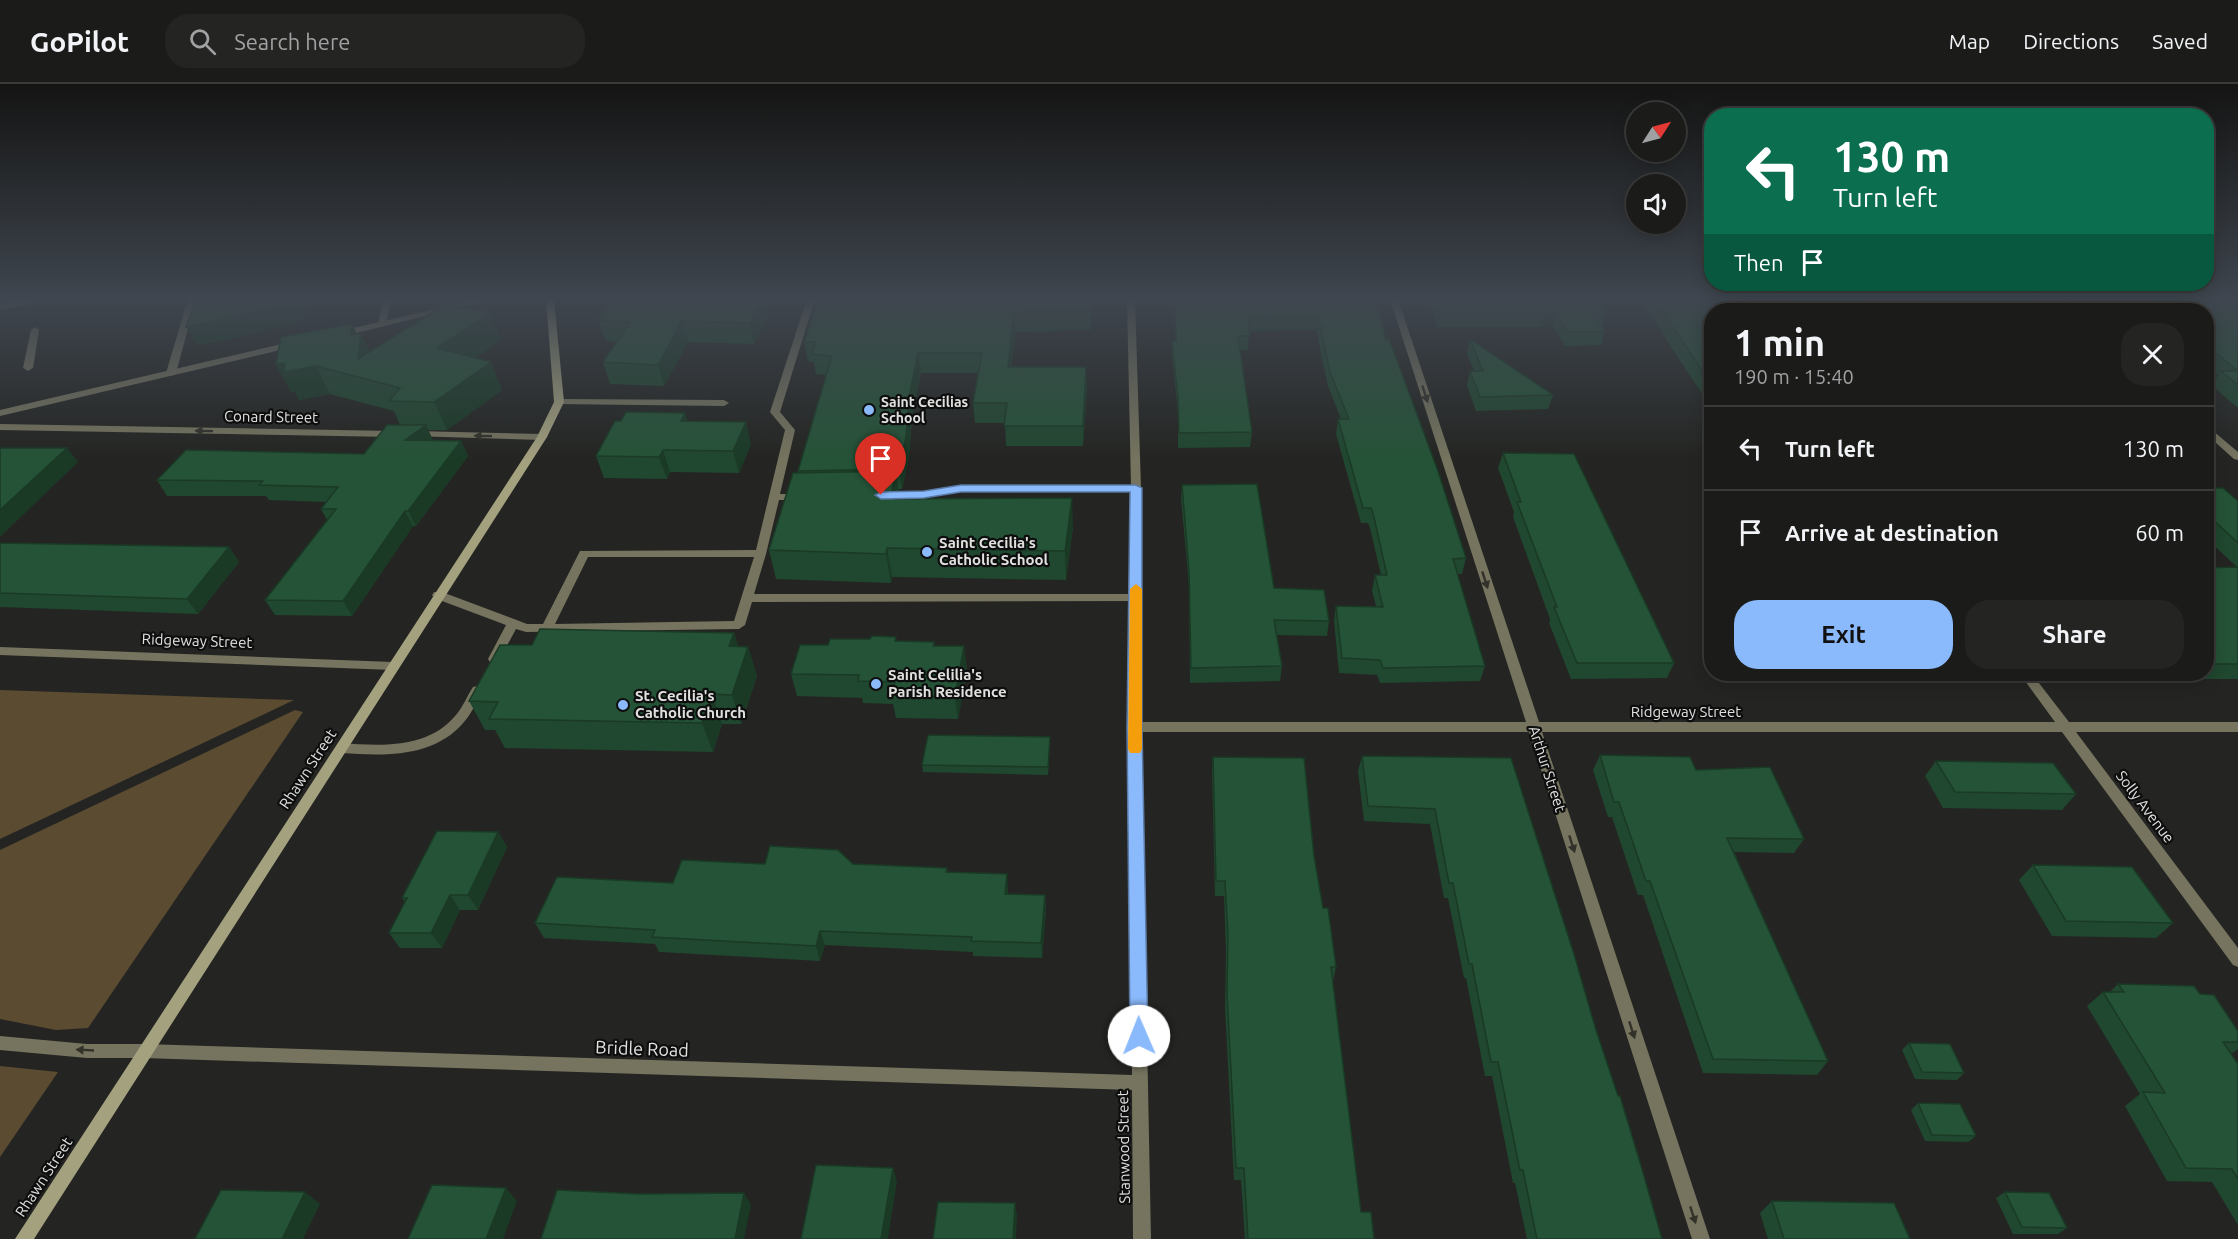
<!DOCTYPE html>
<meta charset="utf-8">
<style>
body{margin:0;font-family:Ubuntu,sans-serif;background:#242523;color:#f1f3f6;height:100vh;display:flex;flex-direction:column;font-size:22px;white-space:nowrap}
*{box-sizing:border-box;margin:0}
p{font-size:20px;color:#a0a1a2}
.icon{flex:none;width:33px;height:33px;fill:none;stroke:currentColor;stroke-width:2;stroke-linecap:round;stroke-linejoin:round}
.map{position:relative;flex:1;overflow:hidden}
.sheet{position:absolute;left:1704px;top:219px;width:510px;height:378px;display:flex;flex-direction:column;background:#1b1c1a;border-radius:24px;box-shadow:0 3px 15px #0003,0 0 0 2px #393a39}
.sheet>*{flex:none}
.guide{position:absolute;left:1704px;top:24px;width:510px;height:183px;border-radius:24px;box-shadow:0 3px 15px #0003,0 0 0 2px #393a39;background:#0b6e4f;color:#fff;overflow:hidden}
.needle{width:39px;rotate:54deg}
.tools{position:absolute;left:1626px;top:18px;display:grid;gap:12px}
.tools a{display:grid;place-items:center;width:60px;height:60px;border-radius:50%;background:#1b1c1a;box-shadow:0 3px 15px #0003,0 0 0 2px #393a39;font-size:30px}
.pin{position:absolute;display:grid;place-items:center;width:51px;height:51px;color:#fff;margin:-62px -26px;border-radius:50% 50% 50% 0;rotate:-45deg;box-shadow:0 0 6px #0007}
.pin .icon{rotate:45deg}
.me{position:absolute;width:66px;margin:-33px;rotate:359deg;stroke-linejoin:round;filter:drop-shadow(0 0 4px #0008)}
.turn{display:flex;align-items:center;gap:21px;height:126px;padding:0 30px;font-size:27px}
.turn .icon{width:78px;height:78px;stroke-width:2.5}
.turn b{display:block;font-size:42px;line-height:51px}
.then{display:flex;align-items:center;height:57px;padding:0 30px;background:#0003;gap:12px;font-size:22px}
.round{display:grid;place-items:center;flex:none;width:63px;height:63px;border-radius:24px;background:#242523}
.head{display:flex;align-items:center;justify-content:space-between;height:102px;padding:0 30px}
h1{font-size:36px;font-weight:600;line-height:45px}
.button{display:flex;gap:12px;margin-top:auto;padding:12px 30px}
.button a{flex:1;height:69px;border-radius:24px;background:#8abafc;color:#111;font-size:24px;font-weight:600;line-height:69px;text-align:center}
.button a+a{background:#242523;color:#f1f3f6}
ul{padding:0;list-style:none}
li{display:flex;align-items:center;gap:18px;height:84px;padding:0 30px;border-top:2px solid #393a39}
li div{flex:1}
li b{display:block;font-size:22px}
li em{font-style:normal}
header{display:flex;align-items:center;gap:36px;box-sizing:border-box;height:84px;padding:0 30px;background:#1b1c1a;border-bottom:2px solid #393a39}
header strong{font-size:28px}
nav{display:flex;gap:33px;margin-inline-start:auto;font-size:21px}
.search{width:420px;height:54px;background:#242523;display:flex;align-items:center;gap:15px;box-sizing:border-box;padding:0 21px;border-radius:24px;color:#a0a1a2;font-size:22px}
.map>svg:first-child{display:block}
</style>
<header>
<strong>GoPilot</strong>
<div class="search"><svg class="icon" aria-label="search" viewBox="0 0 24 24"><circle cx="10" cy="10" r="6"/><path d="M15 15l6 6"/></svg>Search here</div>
<nav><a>Map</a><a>Directions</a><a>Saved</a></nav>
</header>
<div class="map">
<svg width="2238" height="1155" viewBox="0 0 2238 1155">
<rect width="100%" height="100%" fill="#242522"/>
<g fill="#5b4b31">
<polygon points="0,606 294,616 0,755"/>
<polygon points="295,626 303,628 88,944 56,946 0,935 0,766"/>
<polygon points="0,982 58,988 0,1073"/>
</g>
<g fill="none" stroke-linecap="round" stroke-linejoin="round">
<g fill="#76745f" fill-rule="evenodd">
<polygon points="30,215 46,215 42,218 0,226 0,220"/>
<polygon points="188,215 196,215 176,289 171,292 166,289"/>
<polygon points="383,215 391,215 386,240 382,243 378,240"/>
<path d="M807,215H815L780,328L795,346L780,410H800L805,413L800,416H779L766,470L754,510H1136L1140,511L1142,514L1140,517L752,518L745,541L739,545L526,548L516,545L498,578H490L488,575L506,541L434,514L432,511L434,508H442L527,540H543L580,467L756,466L785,346L770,328ZM588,473H754L734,537L555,540Z"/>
<polygon points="35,243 39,246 33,284 28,287 23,284 31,246"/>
<polygon points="559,315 724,316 729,319 724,322 556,320 556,316"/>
<polygon points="1136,401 1141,404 1140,406 961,408 924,413 883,414 878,411 883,408 924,407 961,402"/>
<path d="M477,602L483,606C477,617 472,629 464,638C434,674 384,672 342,669L337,667L336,664L337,661L342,659C381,662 428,665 456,631C463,623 467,612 473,603Z"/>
<polygon points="0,952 87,960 144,960 150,962 152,967 150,972 144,974 87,974 0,966"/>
</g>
<g fill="#76745f" fill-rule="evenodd">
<polygon points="480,215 494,215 340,253 336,250 340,247"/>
<polygon points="1127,215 1135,215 1141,404 1141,638 1526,638 1390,215 1398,215 1539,638 2055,638 2020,590 2032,590 2069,638 2238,638 2238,648 2076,648 2238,864 2238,883 2233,881 2062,648 1542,648 1710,1155 1692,1155 1529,648 1141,648 1151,1155 1133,1155 1132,1006 144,974 138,972 136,967 138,962 144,960 1132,991 1129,643 1131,404"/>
<polygon points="1746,215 1754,215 1763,226 1755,226"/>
<polygon points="2058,215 2067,215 2079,226 2070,226"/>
<polygon points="294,257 297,258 297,262 0,332 0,326"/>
<polygon points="0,340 394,347 399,350 394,353 0,346"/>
<polygon points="2206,341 2238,368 2238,376 2234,375 2206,350"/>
<polygon points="414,347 542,350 547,353 542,356 411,352 409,350"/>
<polygon points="0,563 393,578 399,582 393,586 0,571"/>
</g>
<polygon fill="#a4a17f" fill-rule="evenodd" points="546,215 554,215 564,318 547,353 34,1155 15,1155 537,353 554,318"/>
</g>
<g fill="#20472f">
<polygon points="614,215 765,215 769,233 754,260 688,258 664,302 610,300 603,278 617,258 606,257 598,236"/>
<polygon points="819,215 1091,215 1091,246 1016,248 1011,283 1087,303 1083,362 1006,362 1005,339 975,339 973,319 978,289 921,289 912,333 909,374 902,405 899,405 900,415 1073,443 1066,496 892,493 891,499 776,495 769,466 798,389 798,387 826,291 816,290 814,278 808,277 804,258"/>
<polygon points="1174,215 1376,215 1386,255 1466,474 1462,490 1457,490 1485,582 1480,597 1380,599 1377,591 1339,589 1334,537 1336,522 1376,522 1372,507 1375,491 1381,491 1370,444 1368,439 1361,439 1336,350 1338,335 1341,335 1328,302 1316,246 1249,247 1248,266 1240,266 1252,348 1250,363 1178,364 1178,328 1172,271 1172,257 1175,257"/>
<polygon points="1428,215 1602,215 1600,216 1606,228 1602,242 1605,248 1601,261 1565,262 1552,241 1540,243 1438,243"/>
<polygon points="1642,215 1721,215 1712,226 1712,325 1641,217"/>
<polygon points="1796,215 1860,215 1870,226 1806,226"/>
<polygon points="1927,215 2030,215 2043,226 1924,226 1922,225"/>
<polygon points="2158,215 2238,215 2238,324 2211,301 2218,291 2206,282 2206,226 2151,226"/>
<polygon points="490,229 501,256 475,274 502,306 447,346 428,346 433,356 461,357 468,372 416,442 413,442 352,532 275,531 265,516 327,436 321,425 326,418 269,416 266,412 167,412 157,396 364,370 400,341 394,327 330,310 299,316 295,307 291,308 276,280 352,240 357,250 370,268"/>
<polygon points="1470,255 1553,311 1548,325 1476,327 1467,301 1470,287 1474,287 1467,269"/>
<polygon points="687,337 751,360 739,389 670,388 667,395 604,394 596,372"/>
<polygon points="1503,369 1674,579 1667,594 1571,595 1549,539 1550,535 1513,433 1514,428 1498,384"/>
<polygon points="1182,401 1274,504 1329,537 1327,552 1276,551 1282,582 1280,597 1190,599 1189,501 1181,415"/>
<polygon points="2206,404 2238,417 2238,595 2116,595 2111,590 2206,590 2206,484 2237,483 2206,454"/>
<polygon points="0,459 229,463 239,478 198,530 0,523"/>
<polygon points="734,549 738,563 748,563 757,592 741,640 722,640 713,668 505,664 495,646 485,646 469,617 532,561"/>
<polygon points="897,557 934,558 935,562 967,585 958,635 896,634 893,620 863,619 862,614 797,612 791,590"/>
<polygon points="1863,590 1978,590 1974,596 1867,596"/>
<polygon points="1050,653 1050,661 1048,691 923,688 922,681"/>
<polygon points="1600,671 1696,686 1804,755 1794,769 1734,768 1828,977 1817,991 1703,989 1643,811 1638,811 1612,733 1608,733 1593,686"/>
<polygon points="1362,672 1511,674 1596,946 1662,1155 1527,1155 1515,1099 1513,1099 1492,992 1485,992 1466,894 1464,894 1448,814 1444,814 1430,740 1364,737 1358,687"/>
<polygon points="1213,673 1314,772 1323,824 1336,883 1333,897 1361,1128 1374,1155 1245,1155 1241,1096 1234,1096 1225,923 1226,866 1224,812 1215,812 1212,688"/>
<polygon points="1936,677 2076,710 2062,726 1943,724 1925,692"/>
<polygon points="498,748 507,763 478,826 460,826 442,864 400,864 389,849 405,818 402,814"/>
<polygon points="765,780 853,780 947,784 948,789 1008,805 1008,811 1045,811 1046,826 1042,874 973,872 973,868 825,861 820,877 659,868 655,860 544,854 535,839 673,799"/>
<polygon points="2033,781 2173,839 2156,854 2052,852 2019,796"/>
<polygon points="2118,900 2200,910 2238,947 2238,965 2231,970 2238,980 2238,1141 2212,1098 2167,1097 2125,1022 2140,1010 2087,922 2103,908 2110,908"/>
<polygon points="1909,959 1964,989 1957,996 1915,995 1902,966"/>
<polygon points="1918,1019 1976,1052 1968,1058 1925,1057 1911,1026"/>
<polygon points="2005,1108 2067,1144 2058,1150 2013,1150 1996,1114"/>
<polygon points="1772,1117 1910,1155 1768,1155 1760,1129"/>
</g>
<g fill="#1a3a26">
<polygon points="293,215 308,215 301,239 198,262 186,243"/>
<polygon points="762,215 765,215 769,233 754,260 749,239"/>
<polygon points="1014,228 1016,248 1009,303 1008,283"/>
<polygon points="1555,228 1552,241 1540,243 1544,230"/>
<polygon points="490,229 501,256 449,292 437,264"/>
<polygon points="682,237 688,258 664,302 658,281"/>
<polygon points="352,240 360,257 361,249 374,277 358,275 351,251"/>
<polygon points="918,269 921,289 912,333 909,374 902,405 899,385 909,313"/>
<polygon points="491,278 502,306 447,346 434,318"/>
<polygon points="285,279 316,282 330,310 299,316 295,307 291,308 276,280"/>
<polygon points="1086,283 1087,303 1083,362 1083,342"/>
<polygon points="685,329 692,351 681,337"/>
<polygon points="746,338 751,360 739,389 733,367"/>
<polygon points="426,341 433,356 405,356"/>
<polygon points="461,357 468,372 416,442 408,427"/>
<polygon points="67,364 78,378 0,453 0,426"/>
<polygon points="663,366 670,388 667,395 659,373"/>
<polygon points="896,387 900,416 895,440 891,411"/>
<polygon points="1072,414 1073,443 1066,496 1065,467"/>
<polygon points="405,427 413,442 352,532 343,517"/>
<polygon points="229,463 239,478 198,530 187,515"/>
<polygon points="887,464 892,493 891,499 886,470"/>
<polygon points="734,549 743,578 748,563 757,592 741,640 732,611 729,562"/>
<polygon points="964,562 967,585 958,635 955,613"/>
<polygon points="712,610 722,640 713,668 702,639"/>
<polygon points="1050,653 1050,661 1048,691 1048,683"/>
<polygon points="498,748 507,763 478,826 468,811"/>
<polygon points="1007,790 1008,805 1007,825 1005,810"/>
<polygon points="450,811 460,826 442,864 431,849"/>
<polygon points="1045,811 1046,826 1042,874 1041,859"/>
<polygon points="820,847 825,861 820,877 816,862"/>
<polygon points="893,1084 897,1097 888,1155 881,1155"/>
<polygon points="506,1104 517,1117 503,1155 486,1155"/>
<polygon points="305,1108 320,1120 303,1155 282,1155"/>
<polygon points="744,1109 751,1121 744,1155 735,1155"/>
<polygon points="1015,1119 1017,1132 1016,1155 1013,1155"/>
</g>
<g fill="#255337" stroke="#1a3a26" stroke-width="1.5">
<polygon points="197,215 293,215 291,221 186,243"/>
<polygon points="614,215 762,215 749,239 682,237 658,281 603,278 630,238 598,236"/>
<polygon points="819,215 1091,215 1091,226 1014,228 1008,283 1086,283 1083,342 1004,342 1007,319 973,319 982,269 918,269 909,313 906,353 899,385 798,387 832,272 812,270 816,258 804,258"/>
<polygon points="1175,215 1376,215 1386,255 1389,255 1438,387 1466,474 1453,475 1485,582 1383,584 1380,576 1342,574 1336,522 1383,523 1375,491 1387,491 1373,429 1371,424 1363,424 1338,335 1349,335 1330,288 1318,232 1248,233 1250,252 1238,252 1252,348 1179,349 1178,313 1172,257 1176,257"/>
<polygon points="1435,215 1599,215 1606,228 1593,228 1605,248 1568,248 1555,228 1544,230 1441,230"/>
<polygon points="1654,215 1721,215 1729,226 1712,226 1712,301"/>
<polygon points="1813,215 1860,215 1870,226 1822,226"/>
<polygon points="1932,215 2030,215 2043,226 1943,226"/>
<polygon points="2162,215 2238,215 2238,287 2206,261 2206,226 2176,226"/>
<polygon points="447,219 490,229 437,264 491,278 434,318 389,317 400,304 316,282 284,288 285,279 276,280 281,253 352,240 351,251 361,249 358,275"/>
<polygon points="1470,255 1553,311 1480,313 1470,287 1483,287"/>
<polygon points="2221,287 2238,287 2238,301"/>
<polygon points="626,328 685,329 681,337 746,338 733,367 663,366 659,373 596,372 615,337 621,337"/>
<polygon points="387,341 426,341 405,356 461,357 408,427 405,427 343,517 265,516 336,425 321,425 338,403 259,401 263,397 157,396 186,366 364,370"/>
<polygon points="0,364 67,364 0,426"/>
<polygon points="1503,369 1574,370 1674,579 1577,579 1554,523 1557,523 1517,418 1521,418"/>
<polygon points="896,387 891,411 896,411 895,415 1072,414 1065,467 887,464 886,470 769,466 793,389"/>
<polygon points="1257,400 1274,504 1324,506 1329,537 1274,536 1282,582 1191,584 1189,487 1182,401"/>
<polygon points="2206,404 2223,404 2238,417 2238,459 2206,429"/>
<polygon points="0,459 229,463 187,515 0,509"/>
<polygon points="2238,483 2238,580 2206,580 2206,484"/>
<polygon points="540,545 734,549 729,562 748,563 732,611 712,610 702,639 489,635 498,618 469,617 500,561 532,561"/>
<polygon points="872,552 896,553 895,557 934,558 933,562 964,562 955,613 892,611 895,598 858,597 859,591 791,590 800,561 828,561 830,555 870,555"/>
<polygon points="928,651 1050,653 1048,683 922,681"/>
<polygon points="1600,671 1690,673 1696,686 1770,683 1804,755 1727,754 1828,977 1713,975 1650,797 1646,797 1619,718 1614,718"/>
<polygon points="1362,672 1511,674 1574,870 1596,946 1618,1012 1620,1012 1642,1085 1662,1155 1537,1155 1523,1086 1520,1086 1498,978 1491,978 1472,880 1469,880 1453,799 1449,799 1435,725 1368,722"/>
<polygon points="1213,673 1304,674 1314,772 1323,824 1328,824 1336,883 1331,883 1361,1128 1371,1128 1374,1155 1248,1155 1244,1084 1236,1084 1227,909 1228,851 1225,797 1216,797"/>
<polygon points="1936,677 2053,679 2076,710 1955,708"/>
<polygon points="437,747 498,748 468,811 450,811 431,849 389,849 407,814 402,814"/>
<polygon points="770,762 838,766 853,780 947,784 946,788 1007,790 1005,810 1045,811 1041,859 971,857 972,853 820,847 816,862 652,853 655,846 535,839 557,793 673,799 682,776 765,780"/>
<polygon points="2033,781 2132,783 2173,839 2066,837"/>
<polygon points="2118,900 2194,902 2200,910 2214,911 2238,947 2238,958 2223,958 2238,980 2238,1095 2232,1085 2186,1084 2143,1008 2165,1009 2103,908 2124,908"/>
<polygon points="1909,959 1950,960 1964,989 1922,988"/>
<polygon points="1918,1019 1960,1020 1976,1052 1932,1051"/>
<polygon points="816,1081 893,1084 881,1155 801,1155"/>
<polygon points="432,1101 506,1104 486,1155 408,1155"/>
<polygon points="221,1106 305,1108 282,1155 195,1155"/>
<polygon points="557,1106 640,1110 744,1109 735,1155 541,1155"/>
<polygon points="2005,1108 2049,1109 2067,1144 2022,1143"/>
<polygon points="1772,1117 1894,1119 1910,1155 1784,1155"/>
<polygon points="938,1118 1015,1119 1013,1155 933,1155"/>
</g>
<defs><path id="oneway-solid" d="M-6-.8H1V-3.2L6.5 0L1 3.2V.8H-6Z" transform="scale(1.5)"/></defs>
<g fill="#32322a">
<use href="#oneway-solid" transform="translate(1425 310) rotate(72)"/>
<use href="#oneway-solid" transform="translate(204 347) rotate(-179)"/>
<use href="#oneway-solid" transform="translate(483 352) rotate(-179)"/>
<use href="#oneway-solid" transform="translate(1485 496) rotate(72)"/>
<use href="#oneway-solid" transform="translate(1572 760) rotate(72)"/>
<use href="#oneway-solid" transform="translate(1632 946) rotate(72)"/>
<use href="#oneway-solid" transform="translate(85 966) rotate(-177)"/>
<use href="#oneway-solid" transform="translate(1693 1131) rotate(72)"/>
</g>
<linearGradient id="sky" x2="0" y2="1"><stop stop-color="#141413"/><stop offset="0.57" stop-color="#3f464f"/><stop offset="1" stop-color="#3f464f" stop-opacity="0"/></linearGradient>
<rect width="2238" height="377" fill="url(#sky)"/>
<polygon fill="#8abafc" stroke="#5a79a4" stroke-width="1.5" points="961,401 1136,401 1142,404 1142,644 1148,952 1145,958 1139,960 1133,958 1130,952 1127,644 1130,408 961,408 924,414 881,415 875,411 881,408 924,407"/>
<polygon fill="#f59e0b" points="1136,500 1142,505 1142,665 1140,669 1130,669 1128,665 1130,505"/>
<g fill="#8abafc" stroke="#0d0e0d" stroke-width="2">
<circle cx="869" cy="326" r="6"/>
<circle cx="927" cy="468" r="6"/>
<circle cx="876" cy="600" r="6"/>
<circle cx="623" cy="621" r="6"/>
</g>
<g text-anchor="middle" stroke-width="4.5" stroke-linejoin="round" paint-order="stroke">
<g font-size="14" font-weight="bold" fill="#e1e2e0" stroke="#0d0e0d" text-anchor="start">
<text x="881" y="323">Saint Cecilias<tspan x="881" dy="16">School</tspan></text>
</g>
<g font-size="15" fill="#e1e2e0" stroke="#0d0e0d">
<text transform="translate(271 333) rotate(1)" y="5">Conard Street</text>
<text transform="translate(197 557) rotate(2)" y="5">Ridgeway Street</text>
<text x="1686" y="633">Ridgeway Street</text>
<text transform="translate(308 685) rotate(-57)" y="5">Rhawn Street</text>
<text transform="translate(1547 685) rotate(72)" y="5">Arthur Street</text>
<text transform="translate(2145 723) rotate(53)" y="5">Solly Avenue</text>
<text transform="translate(1124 1063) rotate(-91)" y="5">Stanwood Street</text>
<text transform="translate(44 1093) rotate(-57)" y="5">Rhawn Street</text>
</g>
<g font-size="15" font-weight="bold" fill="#e1e2e0" stroke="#0d0e0d" text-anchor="start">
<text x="939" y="464">Saint Cecilia's<tspan x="939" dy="17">Catholic School</tspan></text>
<text x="888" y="596">Saint Celilia's<tspan x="888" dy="17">Parish Residence</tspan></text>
<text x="635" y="617">St. Cecilia's<tspan x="635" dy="17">Catholic Church</tspan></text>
</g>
<g font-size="18" fill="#e1e2e0" stroke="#0d0e0d">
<text transform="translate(642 965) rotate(2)" y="6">Bridle Road</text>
</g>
</g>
</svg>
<div class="tools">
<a><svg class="needle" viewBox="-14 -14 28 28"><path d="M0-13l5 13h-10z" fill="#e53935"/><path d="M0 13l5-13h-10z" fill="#a0a1a2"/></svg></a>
<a><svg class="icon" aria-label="sound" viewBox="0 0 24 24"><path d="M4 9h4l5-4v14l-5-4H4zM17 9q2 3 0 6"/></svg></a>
</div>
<div class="pin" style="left:881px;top:411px;background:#d93025"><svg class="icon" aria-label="arrive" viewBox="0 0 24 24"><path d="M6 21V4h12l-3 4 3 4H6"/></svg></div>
<svg class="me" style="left:1139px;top:952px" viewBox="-20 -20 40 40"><circle r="19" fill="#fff"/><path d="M0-13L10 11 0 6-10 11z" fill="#8abafc"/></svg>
<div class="guide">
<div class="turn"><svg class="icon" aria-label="left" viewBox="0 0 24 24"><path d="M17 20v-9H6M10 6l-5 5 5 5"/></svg><div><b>130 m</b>Turn left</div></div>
<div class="then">Then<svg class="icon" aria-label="arrive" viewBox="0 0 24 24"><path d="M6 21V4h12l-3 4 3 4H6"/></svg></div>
</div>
<section class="sheet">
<div class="head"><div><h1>1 min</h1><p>190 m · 15:40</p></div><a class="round"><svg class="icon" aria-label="close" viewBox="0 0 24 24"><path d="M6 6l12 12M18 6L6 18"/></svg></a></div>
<ul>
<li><svg class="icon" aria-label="left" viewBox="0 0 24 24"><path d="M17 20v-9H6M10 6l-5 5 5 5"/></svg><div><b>Turn left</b></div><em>130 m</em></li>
<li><svg class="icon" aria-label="arrive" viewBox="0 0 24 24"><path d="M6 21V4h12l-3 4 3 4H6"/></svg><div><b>Arrive at destination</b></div><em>60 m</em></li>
</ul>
<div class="button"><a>Exit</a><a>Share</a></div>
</section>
</div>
